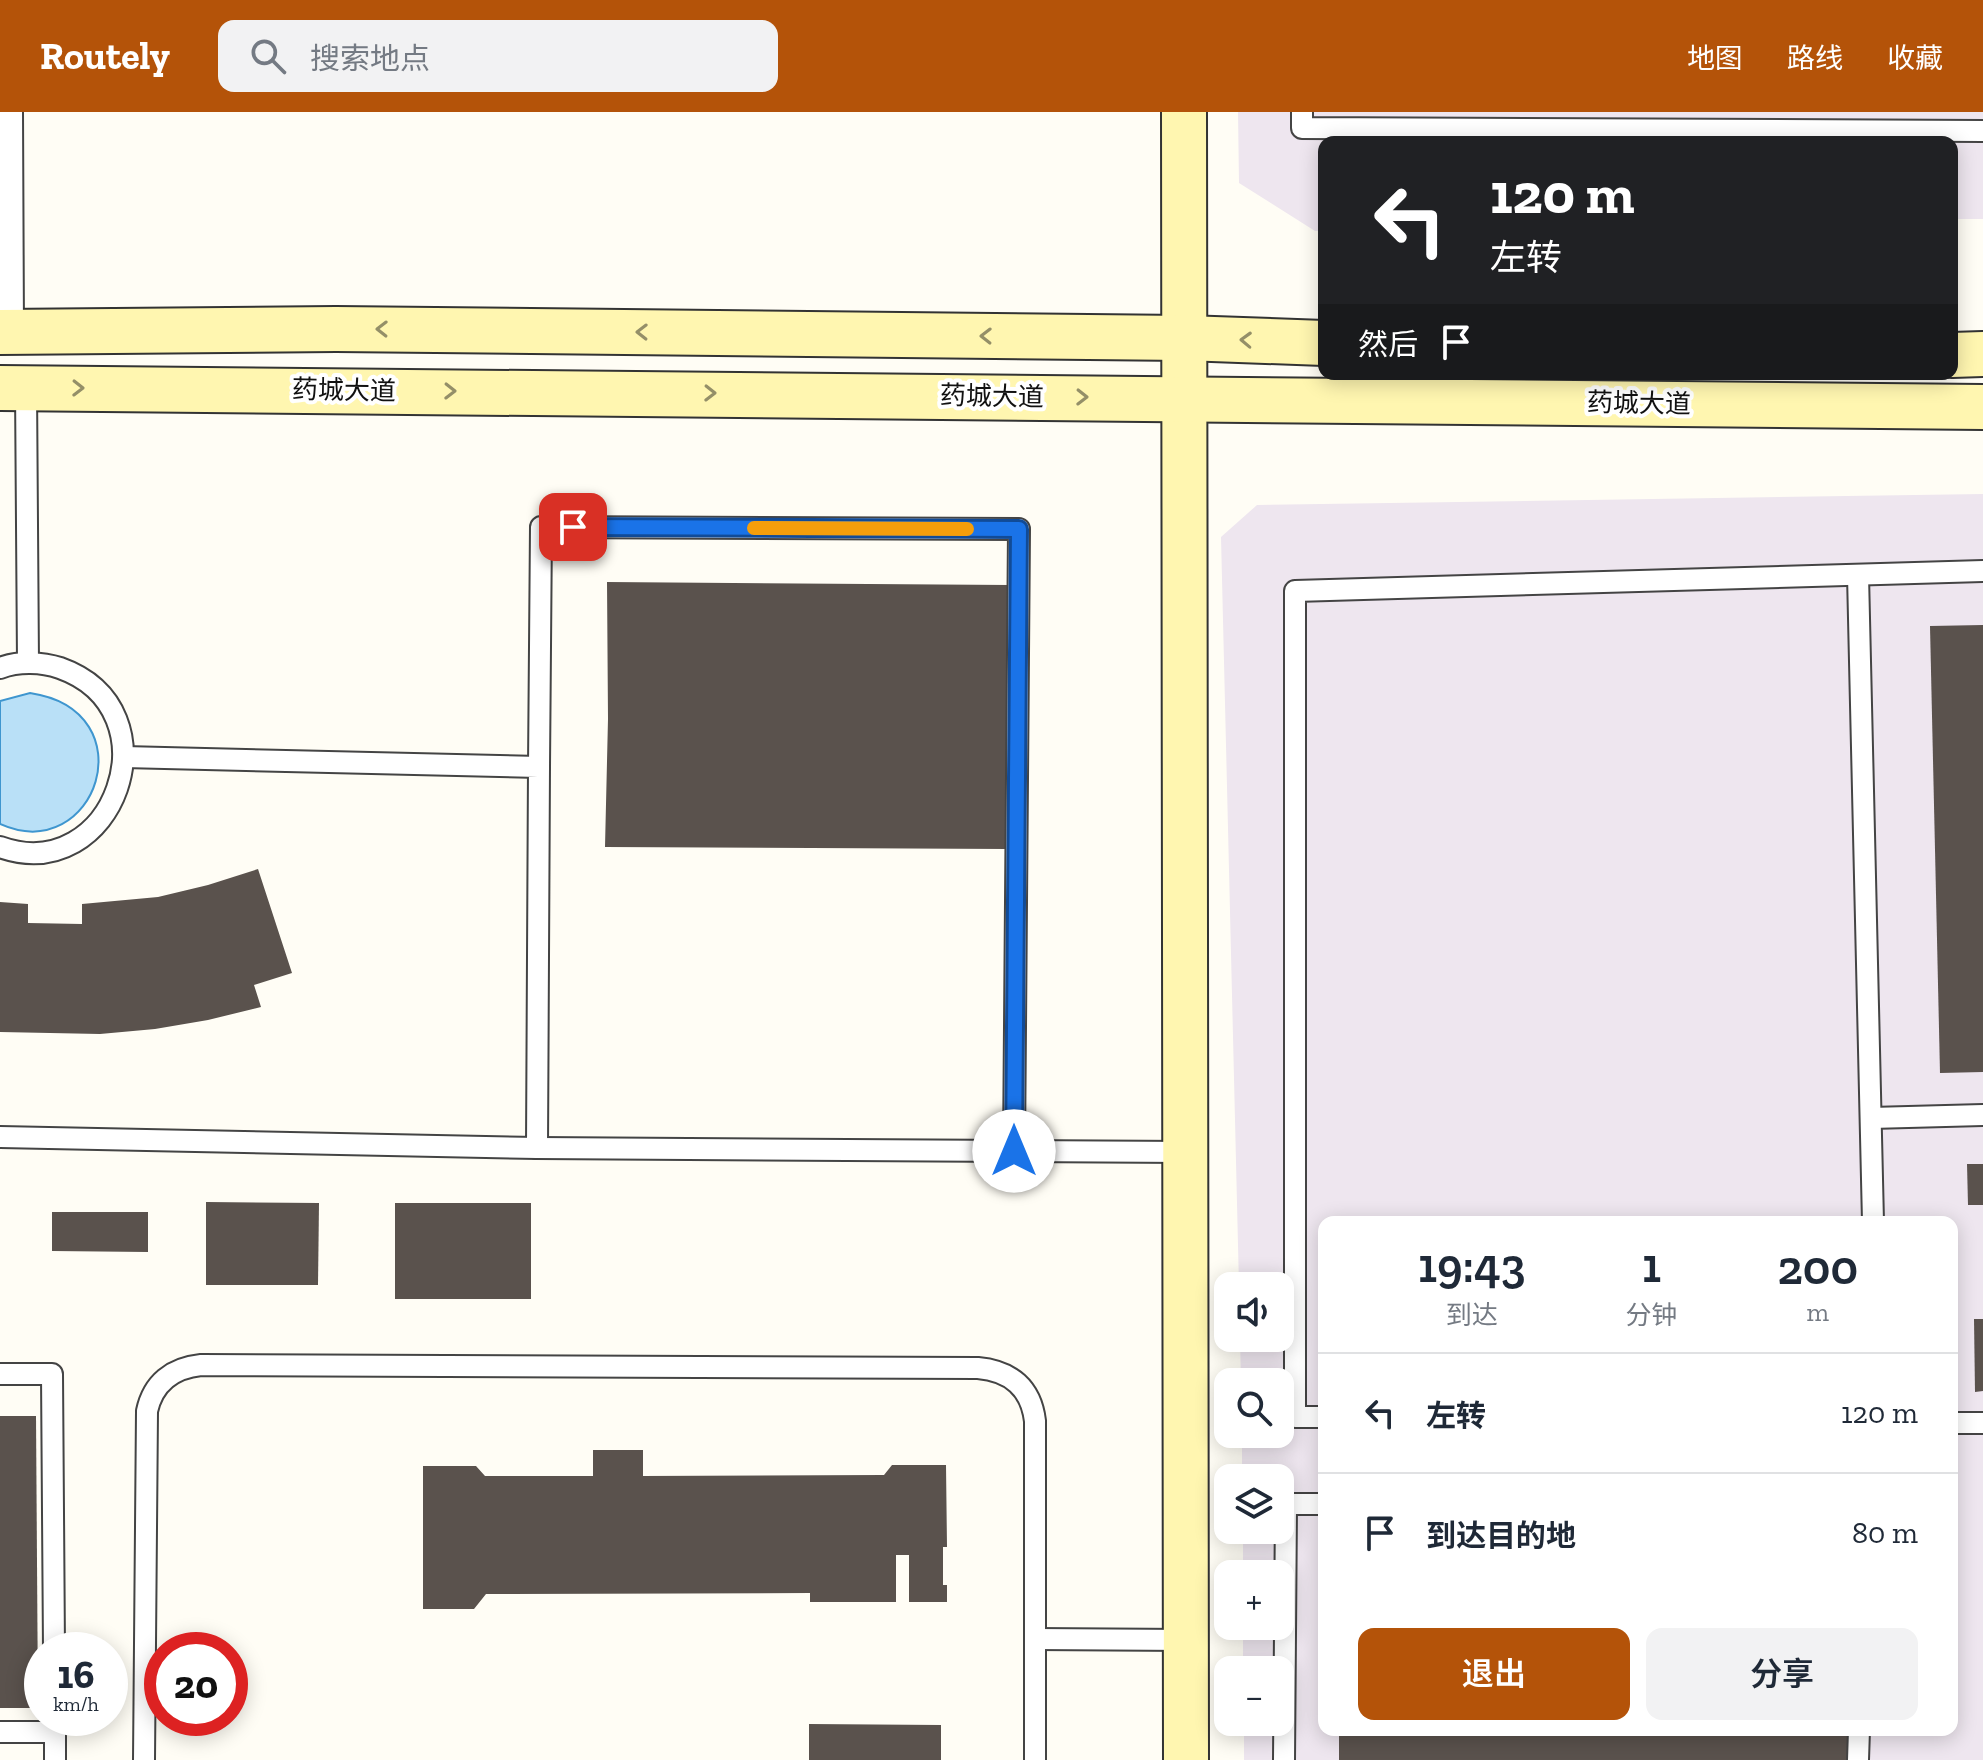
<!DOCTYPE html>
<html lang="zh">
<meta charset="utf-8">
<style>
body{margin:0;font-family:"Zilla Slab","Noto Sans SC",serif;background:#f2f2f3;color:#1f2937;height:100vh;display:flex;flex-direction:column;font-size:30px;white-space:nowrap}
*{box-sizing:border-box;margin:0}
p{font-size:26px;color:#747a83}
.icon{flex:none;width:44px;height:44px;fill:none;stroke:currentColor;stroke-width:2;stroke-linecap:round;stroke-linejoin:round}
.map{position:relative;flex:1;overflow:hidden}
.details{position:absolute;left:1318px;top:1104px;width:640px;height:520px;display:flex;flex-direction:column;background:#fff;border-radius:16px;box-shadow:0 4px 20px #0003}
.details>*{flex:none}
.banner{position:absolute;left:1318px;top:24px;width:640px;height:244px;border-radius:16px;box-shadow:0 4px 20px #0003;background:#202124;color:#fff;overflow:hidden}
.fabs{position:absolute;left:1214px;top:1160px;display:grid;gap:16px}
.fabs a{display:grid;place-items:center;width:80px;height:80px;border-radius:16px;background:#fff;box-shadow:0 4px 20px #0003;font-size:40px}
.speed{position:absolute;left:24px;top:1520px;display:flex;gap:16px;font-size:40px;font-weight:700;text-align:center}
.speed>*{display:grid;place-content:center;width:104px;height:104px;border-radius:50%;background:#fff;box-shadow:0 4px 20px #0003;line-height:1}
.speed small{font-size:20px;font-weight:400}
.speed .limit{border:12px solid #d22;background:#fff;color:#111}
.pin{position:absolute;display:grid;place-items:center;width:68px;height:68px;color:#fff;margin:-34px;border-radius:16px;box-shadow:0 4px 12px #0006}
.me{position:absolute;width:88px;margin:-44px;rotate:0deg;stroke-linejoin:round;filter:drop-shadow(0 0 6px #0008)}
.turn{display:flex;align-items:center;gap:28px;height:168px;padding:0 40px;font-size:36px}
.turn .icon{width:104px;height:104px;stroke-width:2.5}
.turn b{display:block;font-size:56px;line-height:68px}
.then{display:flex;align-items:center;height:76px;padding:0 40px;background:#0003;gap:16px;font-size:30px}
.eta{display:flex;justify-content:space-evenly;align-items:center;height:136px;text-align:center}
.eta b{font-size:48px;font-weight:600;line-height:56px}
.primary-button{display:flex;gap:16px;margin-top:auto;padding:16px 40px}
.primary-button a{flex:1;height:92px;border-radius:16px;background:#b45309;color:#fff;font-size:32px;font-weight:600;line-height:92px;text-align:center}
.primary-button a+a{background:#f2f2f3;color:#1f2937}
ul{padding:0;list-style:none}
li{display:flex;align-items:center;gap:24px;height:120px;padding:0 40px;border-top:2px solid #e0e1e3}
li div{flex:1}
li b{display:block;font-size:30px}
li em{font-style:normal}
header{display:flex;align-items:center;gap:48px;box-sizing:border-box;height:112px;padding:0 40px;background:#b45309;color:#fff}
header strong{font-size:38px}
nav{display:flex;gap:44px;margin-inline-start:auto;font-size:28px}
.search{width:560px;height:72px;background:#f2f2f3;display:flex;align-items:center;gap:20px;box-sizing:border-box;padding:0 28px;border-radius:16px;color:#747a83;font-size:30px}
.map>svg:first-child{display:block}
</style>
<header>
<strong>Routely</strong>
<div class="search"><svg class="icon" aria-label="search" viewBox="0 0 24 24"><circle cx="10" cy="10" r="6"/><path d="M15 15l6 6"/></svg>搜索地点</div>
<nav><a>地图</a><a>路线</a><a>收藏</a></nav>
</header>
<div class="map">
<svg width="1983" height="1648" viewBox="0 0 1983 1648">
<rect width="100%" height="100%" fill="#fffdf5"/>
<g fill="#eee6ef" fill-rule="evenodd">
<polygon points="1238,0 1983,0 1983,107 1952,107 1952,30 1324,30 1324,119 1315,119 1239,71"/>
<path d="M1983,382V1648H1244V1610H1280V1558H1243V1514H1280V1462H1243V1418H1280V1366H1242V1322H1280V1270H1241L1240,1226H1280V1174H1239L1221,425L1257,393ZM1324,1110H1952V1618H1324Z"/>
</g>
<path fill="#b9e0f7" stroke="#3f96cf" stroke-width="2" d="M30,581C149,599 96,755 0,712V589Z"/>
<g fill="#5a524d">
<polygon points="607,470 1010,473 1009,612 1006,612 1006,629 1009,629 1008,737 605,735 608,607"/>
<polygon points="1983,513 1983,960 1940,961 1930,514"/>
<polygon points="258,757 292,861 254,873 261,895 208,908 155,917 100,922 0,920 0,790 28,792 28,811 82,812 82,792 158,785 208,773"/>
<polygon points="1967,1052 1983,1052 1983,1093 1968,1093"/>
<polygon points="206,1090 319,1091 318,1173 206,1173"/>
<rect x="395" y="1091" width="136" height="96"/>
<polygon points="52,1100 148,1100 148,1140 52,1139"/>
<polygon points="1974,1207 1983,1207 1983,1279 1975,1280"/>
<polygon points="0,1304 36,1304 38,1596 0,1596"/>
<polygon points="593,1338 643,1338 643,1364 884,1363 892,1353 946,1353 947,1435 943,1435 943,1473 947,1473 947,1490 909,1490 909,1443 896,1443 896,1490 810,1490 810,1481 486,1482 474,1497 423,1497 423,1354 476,1354 485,1364 593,1364"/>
<polygon points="809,1612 941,1613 941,1648 809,1648"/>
<rect x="1339" y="1618" width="510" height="30"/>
</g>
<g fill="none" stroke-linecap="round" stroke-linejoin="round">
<defs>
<g id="lane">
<polyline points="1302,0 1302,16 1983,19"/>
<polyline points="26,275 28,551"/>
<polyline points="1858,463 1873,1110"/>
<path d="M0,556C19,549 42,550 60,556C178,598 114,776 0,735"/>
<polyline points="539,655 541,415 1019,417 1014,1039"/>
<polyline points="1871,1006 1983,1003"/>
<polyline points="0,1025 537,1036 539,655 124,645"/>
<polyline points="537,1036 1186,1040"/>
<polyline points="0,1262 52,1262 54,1538"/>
<polyline points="1324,1305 1295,1305 1295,479 1983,459"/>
<polyline points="1952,1311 1983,1311"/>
<polyline points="1035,1527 1186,1528"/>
<polyline points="0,1620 55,1620 55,1606"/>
<polyline points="55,1648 55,1620"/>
<path d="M144,1648L147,1299C153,1271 172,1256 201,1253L978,1256C1011,1259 1031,1276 1035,1309V1648"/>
<polyline points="1284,1648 1286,1392 1324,1392"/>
<polyline points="1858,1648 1859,1618"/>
</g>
<polyline id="street" points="3,0 4,220"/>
<g id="secondary">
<polyline points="1184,0 1186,1648"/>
<polyline points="0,220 336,217 1185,226 1324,231"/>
<polyline points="1952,243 1983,242"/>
<polyline points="0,276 1983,295"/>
</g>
</defs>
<use href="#lane" stroke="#444" stroke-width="24"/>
<use href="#street" stroke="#444" stroke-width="42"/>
<use href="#secondary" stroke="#333" stroke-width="48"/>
<use href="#lane" stroke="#fff" stroke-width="20"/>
<use href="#street" stroke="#fff" stroke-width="38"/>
<use href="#secondary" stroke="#fff6b0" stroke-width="44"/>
</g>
<defs><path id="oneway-chevron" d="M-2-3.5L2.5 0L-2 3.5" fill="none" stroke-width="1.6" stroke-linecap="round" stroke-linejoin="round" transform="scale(2)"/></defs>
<g stroke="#948f68">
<use href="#oneway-chevron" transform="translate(382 217) rotate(-179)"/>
<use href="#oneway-chevron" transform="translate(642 220) rotate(-179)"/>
<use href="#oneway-chevron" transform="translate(986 224) rotate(-179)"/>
<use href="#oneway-chevron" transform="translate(1246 228) rotate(-178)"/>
<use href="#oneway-chevron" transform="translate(78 276) rotate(1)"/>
<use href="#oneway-chevron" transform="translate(450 279) rotate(1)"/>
<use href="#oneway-chevron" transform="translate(710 281) rotate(1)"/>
<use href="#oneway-chevron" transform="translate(1082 285) rotate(1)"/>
</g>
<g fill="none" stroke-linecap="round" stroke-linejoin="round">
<defs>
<polyline id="route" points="573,415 1019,417 1014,1039"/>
</defs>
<use href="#route" stroke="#114b97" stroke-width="20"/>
<use href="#route" stroke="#1a73e8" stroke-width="14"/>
<polyline stroke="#f59e0b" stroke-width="14" points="754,416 967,417"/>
</g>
<g text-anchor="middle" stroke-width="8" stroke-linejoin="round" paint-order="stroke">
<g font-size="26" fill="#111" stroke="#fff">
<text transform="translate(344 278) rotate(1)" y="9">药城大道</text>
<text transform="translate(992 284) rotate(1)" y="9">药城大道</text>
<text transform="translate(1639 291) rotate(1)" y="9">药城大道</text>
</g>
</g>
</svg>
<div class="fabs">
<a><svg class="icon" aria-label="sound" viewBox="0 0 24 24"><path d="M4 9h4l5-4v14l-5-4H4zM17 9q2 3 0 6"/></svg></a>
<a><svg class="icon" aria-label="search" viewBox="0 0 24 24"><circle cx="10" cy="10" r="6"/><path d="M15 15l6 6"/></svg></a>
<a><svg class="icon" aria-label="layers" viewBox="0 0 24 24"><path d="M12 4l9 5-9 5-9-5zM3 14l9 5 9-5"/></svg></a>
<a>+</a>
<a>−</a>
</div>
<div class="speed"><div>16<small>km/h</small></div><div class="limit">20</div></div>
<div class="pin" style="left:573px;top:415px;background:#d93025"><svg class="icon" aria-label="arrive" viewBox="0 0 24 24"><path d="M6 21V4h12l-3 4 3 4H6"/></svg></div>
<svg class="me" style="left:1014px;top:1039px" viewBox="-20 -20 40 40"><circle r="19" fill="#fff"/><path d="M0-13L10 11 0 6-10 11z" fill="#1a73e8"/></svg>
<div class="banner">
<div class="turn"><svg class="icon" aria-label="left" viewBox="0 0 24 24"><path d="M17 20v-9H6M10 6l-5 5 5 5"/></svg><div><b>120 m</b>左转</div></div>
<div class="then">然后<svg class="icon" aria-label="arrive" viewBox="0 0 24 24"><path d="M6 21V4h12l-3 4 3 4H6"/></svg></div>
</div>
<section class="details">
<div class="eta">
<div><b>19:43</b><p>到达</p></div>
<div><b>1</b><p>分钟</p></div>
<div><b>200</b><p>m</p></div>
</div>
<ul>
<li><svg class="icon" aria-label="left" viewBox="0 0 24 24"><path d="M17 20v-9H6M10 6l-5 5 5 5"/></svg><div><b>左转</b></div><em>120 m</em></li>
<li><svg class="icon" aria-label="arrive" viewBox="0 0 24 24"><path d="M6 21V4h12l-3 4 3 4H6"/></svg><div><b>到达目的地</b></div><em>80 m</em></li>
</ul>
<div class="primary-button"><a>退出</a><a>分享</a></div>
</section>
</div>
